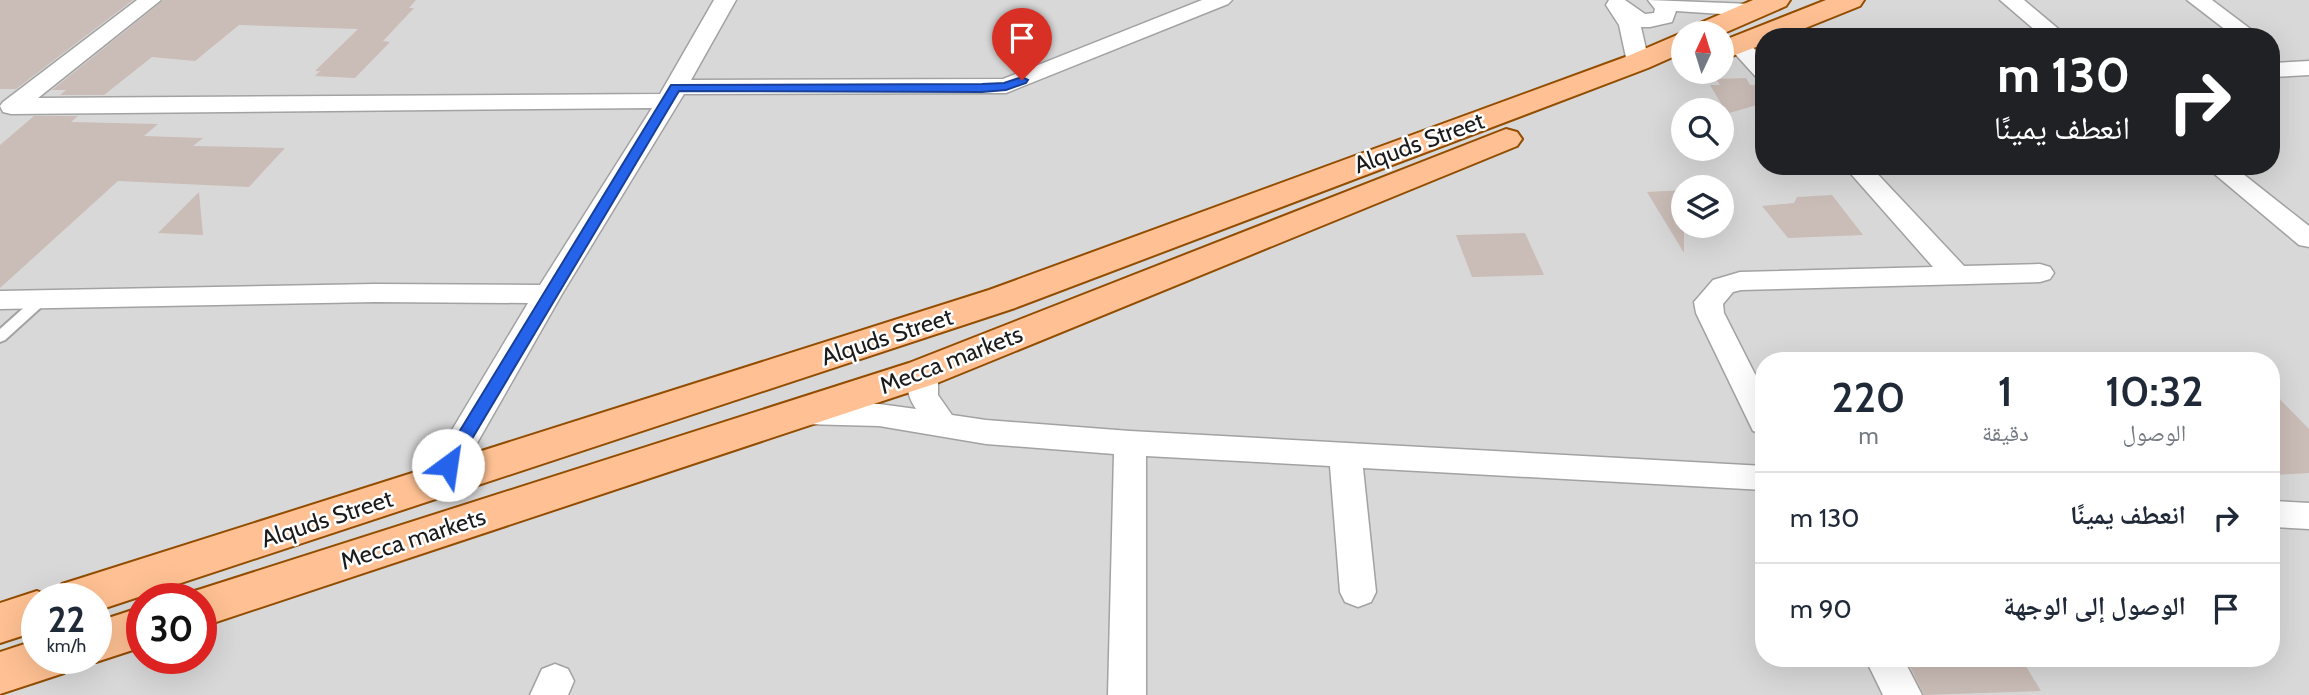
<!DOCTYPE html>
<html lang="ar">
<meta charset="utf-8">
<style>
body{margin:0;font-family:Cabin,"Noto Naskh Arabic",sans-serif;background:#f2f2f3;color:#1f2937;direction:rtl;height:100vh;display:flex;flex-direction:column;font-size:26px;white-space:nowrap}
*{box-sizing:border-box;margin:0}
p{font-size:23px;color:#747a83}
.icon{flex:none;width:38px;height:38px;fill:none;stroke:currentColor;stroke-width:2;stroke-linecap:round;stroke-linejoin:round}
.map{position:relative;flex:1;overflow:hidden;direction:ltr}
.details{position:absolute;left:1755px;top:352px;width:525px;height:315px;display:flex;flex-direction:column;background:#fff;border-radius:28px;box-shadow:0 7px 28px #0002;direction:rtl}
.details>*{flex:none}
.guide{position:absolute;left:1755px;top:28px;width:525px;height:147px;border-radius:28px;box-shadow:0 7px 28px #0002;direction:rtl;background:#202124;color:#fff;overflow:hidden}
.needle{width:46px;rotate:4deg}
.buttons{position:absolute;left:1671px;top:21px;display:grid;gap:14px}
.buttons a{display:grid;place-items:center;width:63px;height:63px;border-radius:50%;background:#fff;box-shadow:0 7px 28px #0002;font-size:35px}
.speed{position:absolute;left:21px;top:583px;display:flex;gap:14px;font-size:35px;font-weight:700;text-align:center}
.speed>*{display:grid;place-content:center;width:91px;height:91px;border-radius:50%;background:#fff;box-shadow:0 7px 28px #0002;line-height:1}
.speed small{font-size:18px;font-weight:400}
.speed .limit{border:10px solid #d22;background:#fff;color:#111}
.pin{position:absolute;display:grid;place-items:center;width:60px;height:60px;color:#fff;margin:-72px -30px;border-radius:50% 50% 50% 0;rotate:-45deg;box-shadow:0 0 7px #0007}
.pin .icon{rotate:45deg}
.me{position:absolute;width:77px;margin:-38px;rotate:31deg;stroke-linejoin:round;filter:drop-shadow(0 0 5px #0008)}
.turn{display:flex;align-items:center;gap:24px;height:147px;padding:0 35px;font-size:32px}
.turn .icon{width:91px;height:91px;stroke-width:2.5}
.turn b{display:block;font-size:49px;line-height:60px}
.eta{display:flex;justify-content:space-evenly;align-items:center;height:119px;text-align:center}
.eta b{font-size:42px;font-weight:600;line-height:49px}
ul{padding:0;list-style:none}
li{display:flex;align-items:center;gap:21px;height:91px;padding:0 35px;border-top:2px solid #e0e1e3}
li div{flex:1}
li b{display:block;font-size:26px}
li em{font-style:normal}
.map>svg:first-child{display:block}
</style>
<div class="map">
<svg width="2309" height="695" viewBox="0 0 2309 695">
<rect width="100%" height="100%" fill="#eee7df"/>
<path fill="#d9d8d8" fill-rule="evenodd" d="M0,0H2309V695H0ZM1684,33H1722V72H1684ZM1764,37H2272V166H1764ZM1684,110H1722V149H1684ZM1684,187H1722V226H1684ZM1764,360H2272V658H1764ZM37,598H96V658H37ZM142,598H201V658H142Z"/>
<g fill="#cabcb6">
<polygon points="0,0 133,0 16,89 0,89"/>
<polygon points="164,0 416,0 409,8 414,8 383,41 390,42 355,78 315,76 320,71 315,71 358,29 239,25 195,61 152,57 104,95 60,95 66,90 52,90"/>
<polygon points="1746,78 1750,85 1764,85 1764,103 1722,115 1722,105 1710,85 1720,85 1716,79"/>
<polygon points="34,116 78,116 71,122 158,124 144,136 203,138 193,146 285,148 249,187 118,181 0,288 0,145"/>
<polygon points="1684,190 1684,253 1647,192"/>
<polygon points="199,192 203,235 158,233"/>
<polygon points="1832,195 1863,235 1788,238 1762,206 1794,203 1797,197"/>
<polygon points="1525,233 1544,275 1472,277 1456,235"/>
<polygon points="2272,391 2309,429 2309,473 2272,475"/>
<polygon points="1906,658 2021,658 2041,691 1924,695"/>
</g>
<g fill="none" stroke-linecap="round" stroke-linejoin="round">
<defs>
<polygon id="lane" points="43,294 50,298 48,301 5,340 0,342 0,329 38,295"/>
<g id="street">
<polygon points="137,0 161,0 38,98 660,94 714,0 736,0 691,80 1003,79 1202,0 1232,0 1228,4 1006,93 684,94 562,294 448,494 436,498 424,494 419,485 528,303 375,302 0,309 0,291 375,284 540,285 652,108 11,114 3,112 0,106 3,102"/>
<polygon points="1609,0 1625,0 1645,14 1654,13 1655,9 1648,0 1752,4 1760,5 1763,10 1760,15 1752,16 1676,11 1672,22 1650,27 1641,27 1649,62 1646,67 1630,67 1627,62 1619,25 1606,5"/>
<polygon points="2000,0 2024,0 2068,37 2043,37"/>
<polygon points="2187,0 2212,0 2261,37 2235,37"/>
<polygon points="1738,38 1746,40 1764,59 1764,79 1756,77 1727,45 1730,40"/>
<polygon points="2309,61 2309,75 2272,77 2272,63"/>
<polygon points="1844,166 1870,166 1964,266 2040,264 2050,267 2054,273 2050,279 2040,282 1741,290 1733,292 1723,304 1724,313 1764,392 1764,434 1753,431 1696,313 1694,302 1713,280 1740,272 1933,267"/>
<polygon points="2205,166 2233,166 2309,226 2309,247 2299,245"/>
<path d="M923,362L934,366L938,373V395L952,415L986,420L1130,431L1764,466V490L1363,468L1376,592L1371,602L1358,607L1345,602L1340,592L1330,466L1146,456V695H1108L1114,454L986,444L879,426L803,424L792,421L787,413L792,405L803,402L879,404L916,409C907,396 904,380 912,366Z"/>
<polygon points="2272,501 2309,503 2309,529 2272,527"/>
<polygon points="1865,658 1903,658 1922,695 1883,695"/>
<polygon points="555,664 568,669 574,681 568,695 530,695 542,669"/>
</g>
<g id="primary">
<polygon points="1753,0 1790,0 1786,6 1722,34 1696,33 1694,30 1698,24"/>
<polygon points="1826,0 1864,0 1860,6 1783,37 1764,37 1764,44 1722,60 1722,41"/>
<polygon points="1684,32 1687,33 1684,33 1684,52 1648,68 1015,308 96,611 96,598 55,598 62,584 78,579 989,290 1628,56"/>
<polygon points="1506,129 1517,132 1522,139 1517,146 937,383 201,627 201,598 182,598 184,594 201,589 909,363"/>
<polygon points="37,591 54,598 37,598 37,631 0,643 0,603"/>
<polygon points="142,607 142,647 96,662 84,658 96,658 96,622"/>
<polygon points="37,640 37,658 71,658 64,673 0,694 0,652"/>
</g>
</defs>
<use href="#lane" stroke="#a2a2a2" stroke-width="4"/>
<use href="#street" stroke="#a2a2a2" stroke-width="3"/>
<use href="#primary" stroke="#924d00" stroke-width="4"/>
<use href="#lane" fill="#fff" fill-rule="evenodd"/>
<use href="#street" fill="#fff" fill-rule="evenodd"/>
<use href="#primary" fill="#ffc193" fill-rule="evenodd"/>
</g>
<polygon fill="#2563eb" stroke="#184099" stroke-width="2" points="1022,77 1028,80 1026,83 1006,90 982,92 679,91 454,469 442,469 439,465 442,460 671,85 982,84 1004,83"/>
<g text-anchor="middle" stroke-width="5" stroke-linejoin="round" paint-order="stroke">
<g font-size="24" fill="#1b1b1b" stroke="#fff">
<text transform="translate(1419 143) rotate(-20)" y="8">Alquds Street</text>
<text transform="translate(887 337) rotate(-18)" y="8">Alquds Street</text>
<text transform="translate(951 360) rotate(-21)" y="8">Mecca markets</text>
<text transform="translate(327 519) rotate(-18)" y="8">Alquds Street</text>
<text transform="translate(413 539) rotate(-18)" y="8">Mecca markets</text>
</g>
</g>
</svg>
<div class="buttons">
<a><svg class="needle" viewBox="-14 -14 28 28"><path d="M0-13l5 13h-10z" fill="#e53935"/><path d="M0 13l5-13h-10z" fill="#747a83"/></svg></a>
<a><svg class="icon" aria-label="search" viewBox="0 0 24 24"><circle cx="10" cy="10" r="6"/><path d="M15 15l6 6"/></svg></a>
<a><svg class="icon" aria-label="layers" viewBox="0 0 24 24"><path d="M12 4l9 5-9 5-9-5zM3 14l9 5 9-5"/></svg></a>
</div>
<div class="speed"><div>22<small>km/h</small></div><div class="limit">30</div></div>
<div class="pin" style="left:1022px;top:80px;background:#d93025"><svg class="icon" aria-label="arrive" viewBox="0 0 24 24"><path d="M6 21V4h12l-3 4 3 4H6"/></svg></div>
<svg class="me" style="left:448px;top:465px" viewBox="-20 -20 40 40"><circle r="19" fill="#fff"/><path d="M0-13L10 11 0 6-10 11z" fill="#2563eb"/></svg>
<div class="guide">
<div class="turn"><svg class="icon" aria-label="right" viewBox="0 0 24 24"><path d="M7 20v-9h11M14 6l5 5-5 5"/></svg><div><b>130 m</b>انعطف يمينًا</div></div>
</div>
<section class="details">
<div class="eta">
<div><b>10:32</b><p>الوصول</p></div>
<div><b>1</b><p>دقيقة</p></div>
<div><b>220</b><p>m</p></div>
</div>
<ul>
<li><svg class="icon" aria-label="right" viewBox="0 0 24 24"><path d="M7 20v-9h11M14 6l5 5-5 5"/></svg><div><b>انعطف يمينًا</b></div><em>130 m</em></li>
<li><svg class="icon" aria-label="arrive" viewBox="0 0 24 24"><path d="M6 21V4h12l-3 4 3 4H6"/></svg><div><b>الوصول إلى الوجهة</b></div><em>90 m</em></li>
</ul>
</section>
</div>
